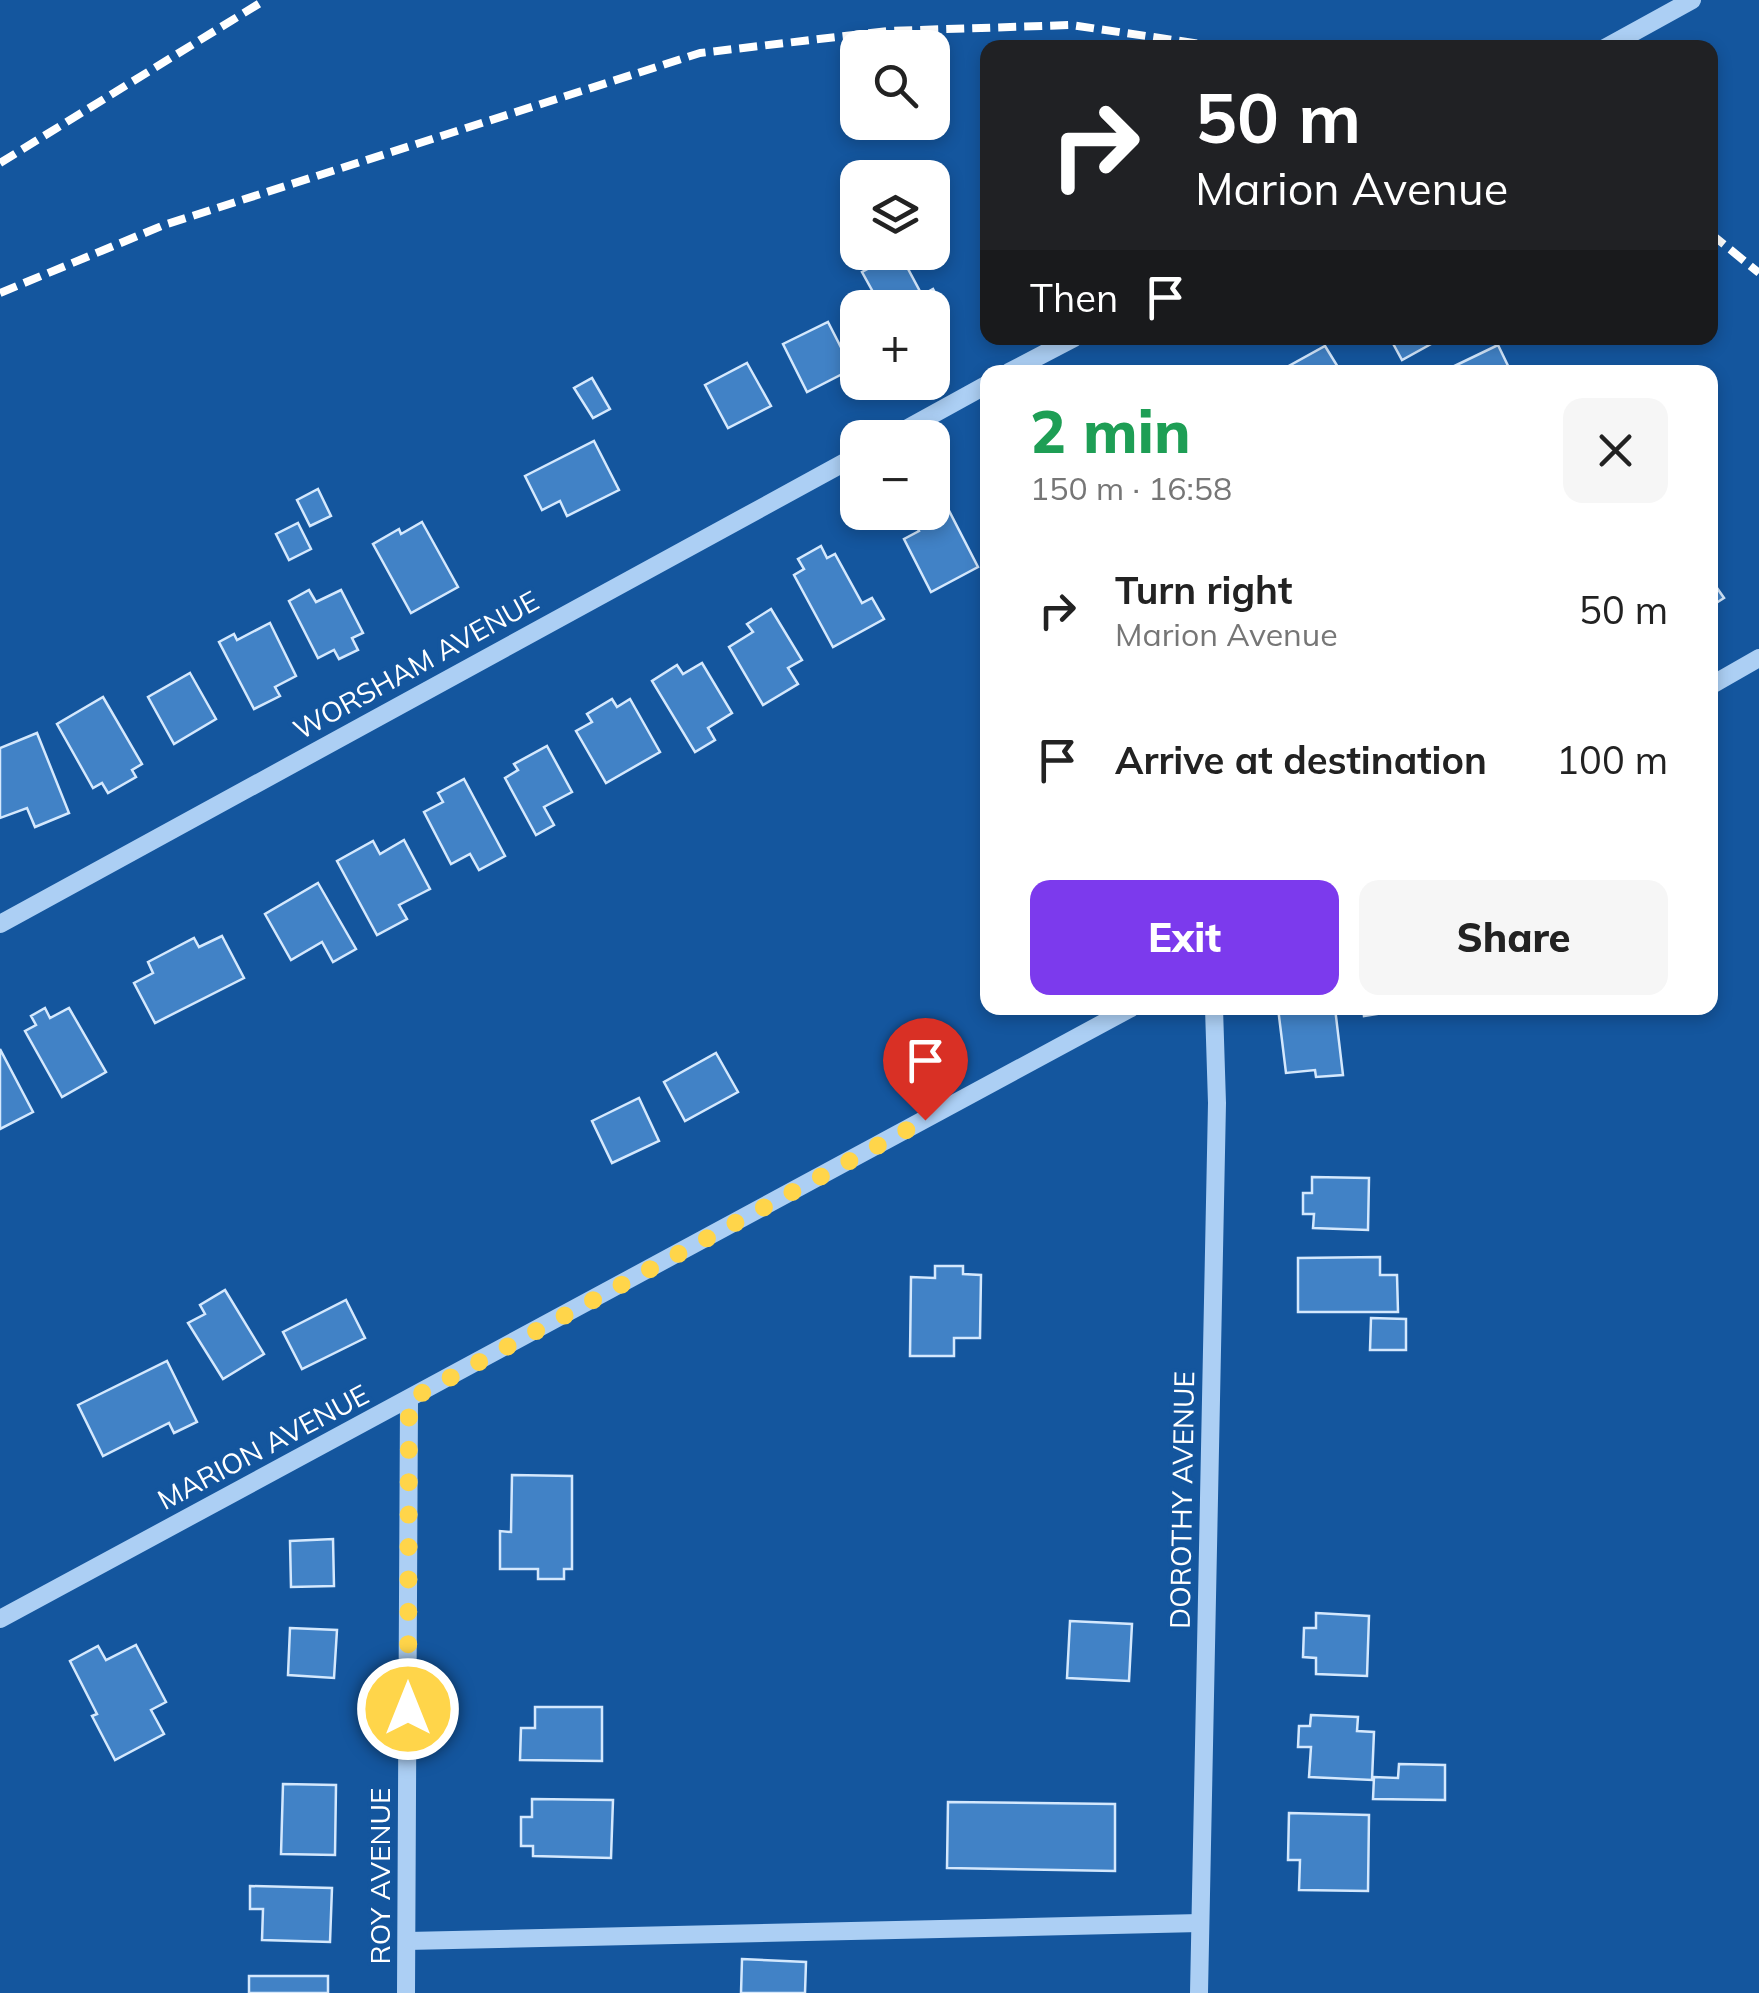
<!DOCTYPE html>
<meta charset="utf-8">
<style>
body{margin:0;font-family:Mulish,sans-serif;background:#f6f6f6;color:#222;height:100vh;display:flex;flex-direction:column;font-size:38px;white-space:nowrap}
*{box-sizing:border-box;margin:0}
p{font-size:32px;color:#767676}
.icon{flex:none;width:55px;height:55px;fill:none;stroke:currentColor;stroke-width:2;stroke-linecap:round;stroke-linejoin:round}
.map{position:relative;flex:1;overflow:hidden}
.side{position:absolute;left:980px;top:365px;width:738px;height:650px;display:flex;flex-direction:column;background:#fff;border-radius:20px;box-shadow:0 5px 15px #0003}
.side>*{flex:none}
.top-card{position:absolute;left:980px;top:40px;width:738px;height:305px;border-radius:20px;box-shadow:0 5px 15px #0003;background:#202124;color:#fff;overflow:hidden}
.buttons{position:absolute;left:840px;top:30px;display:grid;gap:20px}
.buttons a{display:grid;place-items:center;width:110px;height:110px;border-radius:20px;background:#fff;box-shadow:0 5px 15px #0003;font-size:50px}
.pin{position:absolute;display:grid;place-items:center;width:85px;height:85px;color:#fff;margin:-102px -42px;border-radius:50% 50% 50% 0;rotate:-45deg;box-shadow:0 0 10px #0007}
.pin .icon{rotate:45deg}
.me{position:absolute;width:110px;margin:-55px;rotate:0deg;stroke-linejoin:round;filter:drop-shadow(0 0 8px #0008)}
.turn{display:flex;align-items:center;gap:35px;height:210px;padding:0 50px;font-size:45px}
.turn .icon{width:130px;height:130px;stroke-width:2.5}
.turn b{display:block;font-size:70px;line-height:85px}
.then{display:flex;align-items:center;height:95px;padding:0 50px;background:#0003;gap:20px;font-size:38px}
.round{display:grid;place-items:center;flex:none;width:105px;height:105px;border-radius:20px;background:#f6f6f6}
.overview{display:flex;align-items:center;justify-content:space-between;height:170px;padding:0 50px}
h1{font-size:60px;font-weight:800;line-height:75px;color:#1e9e55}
.primary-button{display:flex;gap:20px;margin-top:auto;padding:20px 50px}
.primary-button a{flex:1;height:115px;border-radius:20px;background:#7c3aed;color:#fff;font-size:40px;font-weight:800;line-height:115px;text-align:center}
.primary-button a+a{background:#f6f6f6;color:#222}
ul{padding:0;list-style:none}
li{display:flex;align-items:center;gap:30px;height:150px;padding:0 50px}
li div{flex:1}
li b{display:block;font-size:38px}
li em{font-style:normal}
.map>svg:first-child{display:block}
</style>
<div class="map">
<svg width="1759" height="1993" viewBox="0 0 1759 1993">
<rect width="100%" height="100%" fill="#14569e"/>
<g fill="#4182c6" stroke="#d4e8fd" stroke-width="2.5">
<polygon points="899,252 922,295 933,289 946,314 932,321 932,308 858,308 861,306 857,300 873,292 862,272"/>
<polygon points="828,322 852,369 807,392 783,344"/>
<polygon points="1390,338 1428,338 1431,344 1402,360"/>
<polygon points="1498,345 1511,372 1442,372"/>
<polygon points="1325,346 1341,372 1290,372 1287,367"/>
<polygon points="747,363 771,406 728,428 705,385"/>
<polygon points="592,378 610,409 593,418 574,388"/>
<polygon points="594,441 619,490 567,516 560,501 542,510 525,476"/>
<polygon points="318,489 331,516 310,526 297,500"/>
<polygon points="943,499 978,567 931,592 904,539 919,531 911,516 932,512 932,505"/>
<polygon points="422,522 458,587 411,613 373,544 399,529 401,534"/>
<polygon points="298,523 311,549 289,560 276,534"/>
<polygon points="821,546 827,558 835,554 862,603 872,598 884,619 833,647 794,575 804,569 798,559"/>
<polygon points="1710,578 1724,598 1710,607"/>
<polygon points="309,590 316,602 341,590 363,633 352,638 358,650 339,659 334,650 318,658 289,601"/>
<polygon points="771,609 802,660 788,668 798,684 763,705 729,647 753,632 747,624"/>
<polygon points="270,623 296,676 275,687 280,696 254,709 219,642 234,634 237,640"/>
<polygon points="702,663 732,713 708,728 715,740 695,752 652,681 677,665 683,674"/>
<polygon points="190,673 216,719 174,744 148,697"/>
<polygon points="103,697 142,764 132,770 136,777 108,793 102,783 93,788 57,724"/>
<polygon points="612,699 617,707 630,699 660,752 606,783 576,731 592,722 587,714"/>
<polygon points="37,733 69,813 35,827 27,808 0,818 0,748"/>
<polygon points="547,746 572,792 544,807 554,825 536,835 505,778 518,770 514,764"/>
<polygon points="464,779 505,856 479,870 470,854 451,864 424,812 443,802 438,793"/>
<polygon points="404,840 430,889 399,905 407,919 377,935 337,861 373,841 380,854"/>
<polygon points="318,883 356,949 333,962 322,942 291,960 265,914"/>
<polygon points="222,936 244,978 155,1023 134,983 153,973 148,962 194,938 199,947"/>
<polygon points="45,1008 50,1018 69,1008 106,1072 62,1097 25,1031 36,1025 31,1016"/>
<polygon points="1278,1008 1335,1008 1343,1075 1316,1077 1315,1070 1286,1073"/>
<polygon points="1363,1008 1414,1008 1364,1016"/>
<polygon points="0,1049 33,1112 0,1129"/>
<polygon points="716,1053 738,1092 685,1121 664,1082"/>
<polygon points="639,1098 659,1141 612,1163 592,1121"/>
<polygon points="1312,1177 1369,1178 1368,1230 1313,1228 1314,1214 1303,1214 1303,1193 1312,1193"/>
<polygon points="1380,1257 1380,1275 1397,1275 1398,1312 1298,1312 1298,1258"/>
<polygon points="935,1266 963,1266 963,1274 981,1275 980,1338 954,1338 954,1356 910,1356 911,1277 935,1278"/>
<polygon points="225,1290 264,1354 223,1379 188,1323 205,1314 200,1305"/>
<polygon points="346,1300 365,1338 302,1369 283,1332"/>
<polygon points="1371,1318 1406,1319 1406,1350 1370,1350"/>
<polygon points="167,1361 197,1422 174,1433 169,1423 103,1456 78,1405"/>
<polygon points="512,1475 572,1476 572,1569 564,1569 564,1579 538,1579 538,1569 500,1569 500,1531 511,1532"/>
<polygon points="333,1539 334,1586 291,1587 290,1541"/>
<polygon points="1316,1613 1369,1616 1367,1676 1316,1674 1316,1658 1303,1657 1304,1628 1316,1628"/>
<polygon points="1070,1621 1132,1624 1129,1681 1067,1678"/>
<polygon points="290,1628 337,1630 334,1678 288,1675"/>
<polygon points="136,1645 166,1702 151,1710 164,1734 115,1760 92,1716 97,1714 70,1661 98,1646 106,1660"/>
<polygon points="535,1707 602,1707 602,1761 520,1760 521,1728 535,1728"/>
<polygon points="1311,1715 1358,1717 1357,1731 1374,1732 1372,1780 1309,1777 1311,1747 1298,1747 1299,1726 1310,1726"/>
<polygon points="1399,1764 1445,1765 1445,1800 1373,1799 1374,1777 1398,1778"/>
<polygon points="283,1784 336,1785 335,1855 281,1854"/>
<polygon points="532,1799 613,1800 611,1858 533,1856 533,1846 521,1846 521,1817 532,1817"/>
<polygon points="948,1802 1115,1804 1115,1871 947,1868"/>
<polygon points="1289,1813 1369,1815 1368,1891 1299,1890 1300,1860 1288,1860"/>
<polygon points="250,1886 332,1888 330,1942 262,1940 263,1909 250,1909"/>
<polygon points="742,1959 806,1962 805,1993 741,1993"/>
<rect x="249" y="1976" width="79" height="17"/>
</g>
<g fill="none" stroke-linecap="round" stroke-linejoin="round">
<g stroke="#accff4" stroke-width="18">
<polyline points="1605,48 1692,0"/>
<polyline points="1009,372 1074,338"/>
<polyline points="890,438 988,384"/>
<polyline points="1710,686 1759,658"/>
<polyline points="0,924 858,455"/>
<polyline points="0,1619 1131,1008"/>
<polyline points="407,1941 1200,1923"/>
<polyline points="406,1993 409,1400"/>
<polyline points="1199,1993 1217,1103 1214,1008"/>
</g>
<g stroke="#fff" stroke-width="8" stroke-dasharray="18 8" stroke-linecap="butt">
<polyline points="0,163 265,0"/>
<polyline points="1710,233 1759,273"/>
<polyline points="0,293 164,225 700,53 888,31 1071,25 1228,48"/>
</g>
</g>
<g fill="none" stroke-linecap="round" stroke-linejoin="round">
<polyline stroke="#ffd54a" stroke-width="18" stroke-dasharray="0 32.4" points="408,1709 409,1400 925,1120"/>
</g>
<g text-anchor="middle" stroke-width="8" stroke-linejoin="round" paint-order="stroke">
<g font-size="28" fill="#fff" stroke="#14569e">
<text transform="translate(416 665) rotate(-29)" y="10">WORSHAM AVENUE</text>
<text transform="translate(263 1447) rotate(-28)" y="10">MARION AVENUE</text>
<text transform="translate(1182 1500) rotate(-89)" y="10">DOROTHY AVENUE</text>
<text transform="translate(380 1876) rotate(-90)" y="10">ROY AVENUE</text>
</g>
</g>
</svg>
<div class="buttons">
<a><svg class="icon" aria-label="search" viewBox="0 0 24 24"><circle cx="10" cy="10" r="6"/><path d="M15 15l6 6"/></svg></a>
<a><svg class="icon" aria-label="layers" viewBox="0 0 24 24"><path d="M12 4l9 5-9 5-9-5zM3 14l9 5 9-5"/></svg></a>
<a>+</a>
<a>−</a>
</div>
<div class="pin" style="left:925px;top:1120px;background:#d93025"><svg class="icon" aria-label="arrive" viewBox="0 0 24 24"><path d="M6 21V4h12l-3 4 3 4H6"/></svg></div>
<svg class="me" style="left:408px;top:1709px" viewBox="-20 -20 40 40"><circle r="17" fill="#ffd54a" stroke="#fff" stroke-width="3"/><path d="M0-11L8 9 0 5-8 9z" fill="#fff"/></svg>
<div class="top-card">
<div class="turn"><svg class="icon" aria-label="right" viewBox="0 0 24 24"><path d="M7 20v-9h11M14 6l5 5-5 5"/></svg><div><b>50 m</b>Marion Avenue</div></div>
<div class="then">Then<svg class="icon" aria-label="arrive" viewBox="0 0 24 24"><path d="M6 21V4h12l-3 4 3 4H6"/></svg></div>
</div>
<section class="side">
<div class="overview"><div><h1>2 min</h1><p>150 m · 16:58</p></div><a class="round"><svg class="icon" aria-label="close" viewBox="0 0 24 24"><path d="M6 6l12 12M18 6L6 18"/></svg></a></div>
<ul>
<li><svg class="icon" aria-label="right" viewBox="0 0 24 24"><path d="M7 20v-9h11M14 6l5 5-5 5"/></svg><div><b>Turn right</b><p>Marion Avenue</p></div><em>50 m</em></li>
<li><svg class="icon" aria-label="arrive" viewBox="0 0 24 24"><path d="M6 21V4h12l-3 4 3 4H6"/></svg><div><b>Arrive at destination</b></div><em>100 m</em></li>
</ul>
<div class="primary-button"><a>Exit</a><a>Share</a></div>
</section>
</div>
